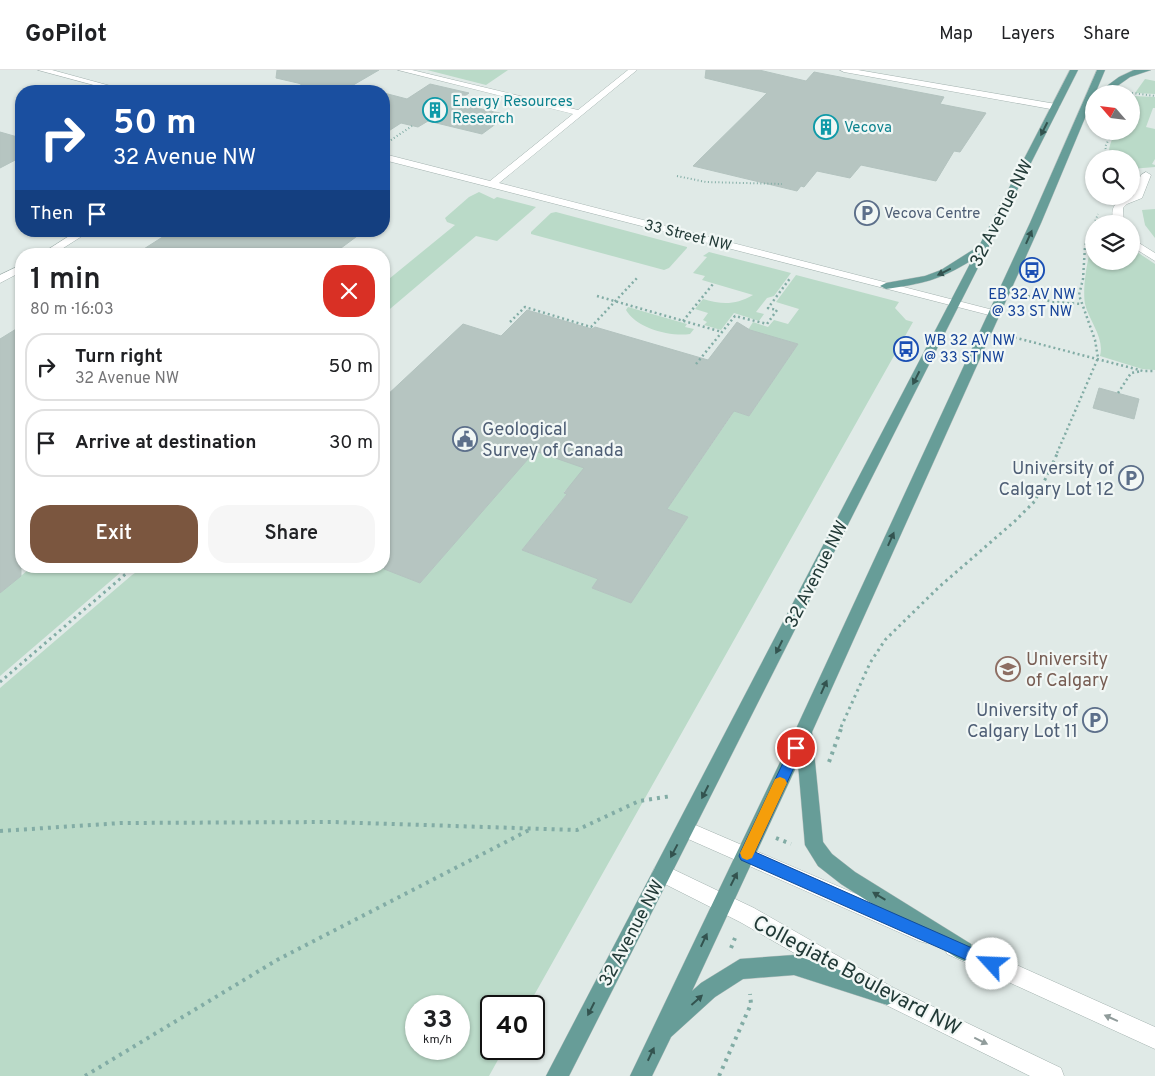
<!DOCTYPE html>
<meta charset="utf-8">
<style>
body{margin:0;font-family:Overpass,sans-serif;background:#f6f6f6;color:#202124;height:100vh;display:flex;flex-direction:column;font-size:19px;white-space:nowrap}
*{box-sizing:border-box;margin:0}
p{font-size:16px;color:#757577}
.icon{flex:none;width:28px;height:28px;fill:none;stroke:currentColor;stroke-width:2;stroke-linecap:round;stroke-linejoin:round}
.map{position:relative;flex:1;overflow:hidden}
.details{position:absolute;left:15px;top:178px;width:375px;height:325px;display:flex;flex-direction:column;background:#fff;border-radius:20px;box-shadow:0 1px 4px #0004}
.details>*{flex:none}
.top-card{position:absolute;left:15px;top:15px;width:375px;height:152px;border-radius:20px;box-shadow:0 1px 4px #0004;background:#1a4fa0;color:#fff;overflow:hidden}
.needle{width:32px;rotate:298deg}
.tools{position:absolute;left:1085px;top:15px;display:grid;gap:10px}
.tools a{display:grid;place-items:center;width:55px;height:55px;border-radius:50%;background:#fff;box-shadow:0 1px 4px #0004;font-size:25px}
.speed{position:absolute;left:405px;top:925px;display:flex;gap:10px;font-size:25px;font-weight:700;text-align:center}
.speed>*{display:grid;place-content:center;width:65px;height:65px;border-radius:50%;background:#fff;box-shadow:0 1px 4px #0004;line-height:1}
.speed small{font-size:12px;font-weight:400}
.speed .limit{border:2px solid #111;border-radius:8px;background:#fff;color:#111}
.pin{position:absolute;display:grid;place-items:center;width:42px;height:42px;color:#fff;margin:-21px;border:2px solid #fff;border-radius:50%;box-shadow:0 1px 5px #0007}
.me{position:absolute;width:55px;margin:-28px;rotate:295deg;stroke-linejoin:round;filter:drop-shadow(0 0 4px #0008)}
.turn{display:flex;align-items:center;gap:18px;height:105px;padding:0 15px;font-size:22px}
.turn .icon{width:65px;height:65px;stroke-width:2.5}
.turn b{display:block;font-size:35px;line-height:42px}
.then{display:flex;align-items:center;height:48px;padding:0 15px;background:#0003;gap:10px;font-size:19px}
.round{display:grid;place-items:center;flex:none;width:52px;height:52px;border-radius:20px;background:#f6f6f6}
.summary{display:flex;align-items:center;justify-content:space-between;height:85px;padding:0 15px}
h1{font-size:30px;font-weight:600;line-height:38px}
.primary-button{display:flex;gap:10px;margin-top:auto;padding:10px 15px}
.primary-button a{flex:1;height:58px;border-radius:20px;background:#7b563f;color:#fff;font-size:20px;font-weight:600;line-height:58px;text-align:center}
.primary-button a+a{background:#f6f6f6;color:#202124}
ul{padding:0;list-style:none}
li{display:flex;align-items:center;gap:15px;height:68px;margin:0 10px 8px;padding:0 5px;border:2px solid #e0e0e0;border-radius:20px}
li div{flex:1}
li b{display:block;font-size:19px}
li em{font-style:normal}
header{display:flex;align-items:center;gap:30px;box-sizing:border-box;height:70px;padding:0 25px;background:#fff;border-bottom:1px solid #e0e0e0}
header strong{font-size:24px}
nav{display:flex;gap:28px;margin-inline-start:auto;font-size:18px}
.map>svg:first-child{display:block}
</style>
<header>
<strong>GoPilot</strong>
<nav><a>Map</a><a>Layers</a><a>Share</a></nav>
</header>
<div class="map">
<svg width="1155" height="1006" viewBox="0 0 1155 1006">
<rect width="100%" height="100%" fill="#e0eae7"/>
<g fill="#badac8" fill-rule="evenodd">
<polygon points="427,0 508,0 486,15"/>
<polygon points="1145,9 1155,11 1155,24 1135,23"/>
<path d="M1133,26L1155,27V38H1153L1146,57L1155,59V89L1152,94L1155,95V97L1131,99V89H1111C1106,78 1112,71 1116,61H1131V29Z"/>
<polygon points="479,122 494,129 497,127 536,137 497,171 476,166 384,244 384,213 455,155 447,152 445,148 469,127"/>
<polygon points="1155,139 1155,168 1145,155 1142,140"/>
<polygon points="556,142 687,177 687,178 669,198 664,200 531,164 531,162 551,143"/>
<path d="M1094,168V191H1131V178L1155,194V300L1142,299L1100,286C1105,268 1089,251 1085,234C1082,217 1088,184 1094,168Z"/>
<path d="M709,182L791,203L774,226L767,228L756,242L764,244L759,251L734,243L721,260L704,255L707,252L703,250L708,243L695,239L703,229C723,235 735,235 753,225L702,210L705,206L693,203L707,187L703,186Z"/>
<path d="M796,205L899,232L895,238L906,250L913,252L528,936H491V979H504L489,1006H0V618L132,505L145,496H378L420,513L599,307L590,400L572,418L569,417L564,422L567,424L522,480L598,509L592,518L631,533L688,447L667,439L733,343L730,342L731,340L749,346L798,274L748,260L753,252L768,257L774,250L788,254L799,239L776,232ZM416,936H459V979H416Z"/>
<path d="M628,237L687,254L685,257L694,259L690,264C670,267 636,258 626,240Z"/>
<polygon points="33,496 128,496 0,606 0,523"/>
</g>
<g fill="#b6c5c1" stroke="#b3c3bf">
<polygon points="277,0 379,0 343,21 290,21 302,14 276,8"/>
<polygon points="706,0 759,0 806,11 814,2 944,27 940,34 986,43 960,82 954,81 936,111 861,95 850,108 817,101 804,117 801,116 797,121 693,96 767,23 705,8"/>
<polygon points="430,14 469,23 455,33 508,45 482,64 428,51 418,57 401,53 384,64 384,23 407,29"/>
<polygon points="0,62 21,68 21,87 0,98"/>
<polygon points="172,161 364,161 333,184 136,184"/>
<polygon points="527,240 592,259 595,257 708,290 737,252 750,260 798,274 749,346 734,341 667,439 688,447 631,533 592,518 598,509 522,480 567,424 564,423 584,398 535,381 420,513 384,499 384,328 463,254 501,266"/>
<polygon points="21,256 21,506 0,523 0,269"/>
<polygon points="1099,318 1139,329 1134,349 1093,338"/>
</g>
<g fill="none" stroke-linecap="round" stroke-linejoin="round">
<defs>
<g id="minor">
<polygon points="38,0 52,0 129,21 116,21"/>
<polygon points="398,0 412,0 578,40 628,0 637,0 499,113 997,241 999,243 993,246 989,245 384,90 384,84 490,111 573,44"/>
<polygon points="840,0 858,0 1056,34 1060,37 1056,40 844,2"/>
<path d="M1146,102L1151,105L1142,128L1127,134L1123,138L1124,154H1114C1109,135 1116,131 1133,126L1141,105Z"/>
<polygon points="77,161 90,161 54,184 41,184"/>
<polygon points="1131,168 1155,183 1155,191 1131,176"/>
<polygon points="21,195 21,202 0,213 0,205"/>
<polygon points="686,751 933,857 936,864 933,871 926,873 919,871 679,765 677,759 679,753"/>
<polygon points="662,794 754,838 894,918 1061,998 1064,1006 1030,1006 880,932 740,852 655,809 652,803 655,797"/>
<polygon points="954,867 1155,957 1155,979 947,884 944,877 947,870"/>
</g>
<g id="major">
<path d="M1070,0H1078L569,1006H546L972,190C938,211 924,213 886,219L880,216L886,213L925,206L941,200L979,176Z"/>
<polygon points="1097,0 1105,0 1041,153 812,662 823,772 832,784 855,802 971,874 974,881 971,888 964,891 957,888 841,814 818,796 805,775 798,693 692,921 701,913 740,889 794,885 894,918 897,925 894,932 887,935 794,905 743,909 715,927 671,967 652,1006 630,1006 795,661 1030,153"/>
<polygon points="1134,0 1151,0 1130,7 1106,24 1096,24 1119,7"/>
</g>
</defs>
<use href="#minor" stroke="#a3b2af" stroke-width="1"/>
<use href="#major" stroke="#bdc4c3" stroke-width="1"/>
<g stroke="#82aca5" stroke-width="2" stroke-dasharray="1 2.5" stroke-linecap="butt">
<polyline points="1132,23 1155,26"/>
<polyline points="388,72 412,56"/>
<polyline points="1109,89 1105,77 1113,61"/>
<polyline points="677,106 706,112 782,114"/>
<polyline points="1094,154 1098,144"/>
<polyline points="1088,169 1094,155"/>
</g>
<g stroke="#82aca5" stroke-width="2.5" stroke-dasharray="2 3" stroke-linecap="butt">
<polyline points="1023,225 1054,232 1081,234"/>
<polyline points="597,226 722,262"/>
<polyline points="683,251 713,214"/>
<polyline points="510,252 525,237 591,257 637,208"/>
<polyline points="1005,265 1143,301 1155,301"/>
<polyline points="696,294 735,246 767,254 777,240 768,238 791,207"/>
<polyline points="1118,323 1131,303 1142,301"/>
<polyline points="1057,383 1098,288 1095,270 1079,225 1083,209 1085,176 1089,167"/>
</g>
<g stroke="#82aca5" stroke-width="3" stroke-dasharray="2.5 4" stroke-linecap="butt">
<polyline points="0,612 135,496"/>
<polyline points="841,657 870,593 885,570 939,517 1015,451 1035,431 1058,382"/>
</g>
<g stroke="#82aca5" stroke-width="4" stroke-dasharray="3 5" stroke-linecap="butt">
<polyline points="829,692 842,656"/>
<polyline points="0,761 121,753 332,752 577,760 639,731 672,726"/>
<polyline points="776,768 791,774"/>
<polyline points="731,878 735,868"/>
<polyline points="85,1006 277,890 531,759"/>
<polyline points="719,1006 751,934 750,924"/>
</g>
<use href="#minor" fill="#fff" fill-rule="evenodd"/>
<use href="#major" fill="#679d98" fill-rule="evenodd"/>
</g>
<defs><path id="oneway-solid" d="M-6-.8H1V-3.2L6.5 0L1 3.2V.8H-6Z" transform="scale(1.25)"/></defs>
<g fill="#33534f">
<use href="#oneway-solid" transform="translate(1044 59) rotate(117)"/>
<use href="#oneway-solid" transform="translate(1029 167) rotate(-66)"/>
<use href="#oneway-solid" transform="translate(944 202) rotate(154)"/>
<use href="#oneway-solid" transform="translate(916 308) rotate(117)"/>
<use href="#oneway-solid" transform="translate(891 469) rotate(-66)"/>
<use href="#oneway-solid" transform="translate(779 577) rotate(117)"/>
<use href="#oneway-solid" transform="translate(824 617) rotate(-66)"/>
<use href="#oneway-solid" transform="translate(705 722) rotate(117)"/>
<use href="#oneway-solid" transform="translate(674 781) rotate(118)"/>
<use href="#oneway-solid" transform="translate(734 809) rotate(-63)"/>
<use href="#oneway-solid" transform="translate(879 826) rotate(-149)"/>
<use href="#oneway-solid" transform="translate(704 870) rotate(-65)"/>
<use href="#oneway-solid" transform="translate(697 930) rotate(-42)"/>
<use href="#oneway-solid" transform="translate(591 939) rotate(117)"/>
<use href="#oneway-solid" transform="translate(651 984) rotate(-65)"/>
</g>
<g fill="#909c9b">
<use href="#oneway-solid" transform="translate(1111 948) rotate(-156)"/>
<use href="#oneway-solid" transform="translate(981 971) rotate(26)"/>
</g>
<polygon fill="#1a73e8" stroke="#114b97" points="796,672 801,674 803,678 755,782 997,889 1000,894 997,899 992,902 987,899 741,790 739,786 741,781 792,674"/>
<polygon fill="#f59e0b" points="780,707 785,709 787,713 752,788 747,790 742,788 740,783 742,779 775,709"/>
<defs>
<symbol id="building-ring" viewBox="-11 -11 22 22"><circle r="9.5" fill="#f1f7f5" stroke="#0f9aa8" stroke-width="1.5"/><path d="M-4-6H4V6H1V3H-1V6H-4ZM-2.5-4.3h1.7v1.8h-1.7ZM.8-4.3h1.7v1.8H.8ZM-2.5-1h1.7V.8h-1.7ZM.8-1h1.7V.8H.8Z" fill="#0f9aa8"/></symbol>
<symbol id="parking-ring" viewBox="-11 -11 22 22"><circle r="9.5" fill="#f1f7f5" stroke="#5c6f8a" stroke-width="1.5"/><path d="M-3.5-5.5H1a3.5 3.5 0 0 1 0 7H-1V5.5H-3.5ZM-1-3.4V-.6H.8a1.4 1.4 0 0 0 0-2.8Z" fill="#5c6f8a"/></symbol>
<symbol id="bus-ring" viewBox="-11 -11 22 22"><circle r="9.5" fill="#f1f7f5" stroke="#1a4fb4" stroke-width="1.5"/><path d="M-5-6H5V4H4V6H2V4H-2V6H-4V4H-5ZM-3.5-4V0h7V-4ZM-3.5 1.2v1.5H-2V1.2ZM2 1.2v1.5H3.5V1.2Z" fill="#1a4fb4"/></symbol>
<symbol id="civic-ring" viewBox="-11 -11 22 22"><circle r="9.5" fill="#f1f7f5" stroke="#5c6f8a" stroke-width="1.5"/><path d="M-.6-6.5H3V-4.5H.6V-3L4-1V1h2V6H-6V1h2V-1L-.6-3ZM-1.2 2.5V6h2.4V2.5Z" fill="#5c6f8a"/></symbol>
<symbol id="university-ring" viewBox="-11 -11 22 22"><circle r="9.5" fill="#f1f7f5" stroke="#8d6e63" stroke-width="1.5"/><path d="M0-5L7-2L0 1L-7-2ZM-4 1L0 2.5L4 1V4Q0 6-4 4Z" fill="#8d6e63"/></symbol>
</defs>
<g fill-rule="evenodd">
<use href="#building-ring" x="421" y="26" width="28" height="28"/>
<use href="#building-ring" x="812" y="43" width="28" height="28"/>
<use href="#parking-ring" x="853" y="129" width="28" height="28"/>
<use href="#bus-ring" x="1018" y="186" width="28" height="28"/>
<use href="#bus-ring" x="892" y="265" width="28" height="28"/>
<use href="#civic-ring" x="451" y="355" width="28" height="28"/>
<use href="#parking-ring" x="1117" y="394" width="28" height="28"/>
<use href="#university-ring" x="994" y="585" width="28" height="28"/>
<use href="#parking-ring" x="1081" y="636" width="28" height="28"/>
</g>
<g text-anchor="middle" stroke-width="4.5" stroke-linejoin="round" paint-order="stroke">
<g font-size="15" fill="#0d838f" stroke="#f1f7f5" text-anchor="start">
<text x="452" y="36">Energy Resources<tspan x="452" dy="17">Research</tspan></text>
<text x="844" y="62">Vecova</text>
</g>
<g font-size="15" fill="#4e5e75" stroke="#f1f7f5" text-anchor="start">
<text x="884" y="148">Vecova Centre</text>
</g>
<g font-size="15" fill="#223a37" stroke="#f1f7f5">
<text transform="translate(688 165) rotate(14)" y="5">33 Street NW</text>
</g>
<g font-size="15" fill="#164399" stroke="#f1f7f5">
<text x="1032" y="229">EB 32 AV NW<tspan x="1032" dy="17">@ 33 ST NW</tspan></text>
<text x="924" y="275" text-anchor="start">WB 32 AV NW<tspan x="924" dy="17">@ 33 ST NW</tspan></text>
</g>
<g font-size="18" fill="#223a37" stroke="#f1f7f5">
<text transform="translate(1001 143) rotate(-63)" y="6">32 Avenue NW</text>
<text transform="translate(816 504) rotate(-63)" y="6">32 Avenue NW</text>
<text transform="translate(631 863) rotate(-62)" y="6">32 Avenue NW</text>
</g>
<g font-size="18" fill="#4e5e75" stroke="#f1f7f5" text-anchor="end">
<text x="482" y="365" text-anchor="start">Geological<tspan x="482" dy="21">Survey of Canada</tspan></text>
<text x="1114" y="404">University of<tspan x="1114" dy="21">Calgary Lot 12</tspan></text>
<text x="1078" y="646">University of<tspan x="1078" dy="21">Calgary Lot 11</tspan></text>
</g>
<g font-size="18" fill="#785e54" stroke="#f1f7f5" text-anchor="start">
<text x="1026" y="595">University<tspan x="1026" dy="21">of Calgary</tspan></text>
</g>
<g font-size="21" fill="#223a37" stroke="#f1f7f5">
<text transform="translate(857 905) rotate(28)" y="7">Collegiate Boulevard NW</text>
</g>
</g>
</svg>
<div class="tools">
<a><svg class="needle" viewBox="-14 -14 28 28"><path d="M0-13l5 13h-10z" fill="#e53935"/><path d="M0 13l5-13h-10z" fill="#757577"/></svg></a>
<a><svg class="icon" aria-label="search" viewBox="0 0 24 24"><circle cx="10" cy="10" r="6"/><path d="M15 15l6 6"/></svg></a>
<a><svg class="icon" aria-label="layers" viewBox="0 0 24 24"><path d="M12 4l9 5-9 5-9-5zM3 14l9 5 9-5"/></svg></a>
</div>
<div class="speed"><div>33<small>km/h</small></div><div class="limit">40</div></div>
<div class="pin" style="left:796px;top:678px;background:#d93025"><svg class="icon" aria-label="arrive" viewBox="0 0 24 24"><path d="M6 21V4h12l-3 4 3 4H6"/></svg></div>
<svg class="me" style="left:992px;top:894px" viewBox="-20 -20 40 40"><circle r="19" fill="#fff"/><path d="M0-13L10 11 0 6-10 11z" fill="#1a73e8"/></svg>
<div class="top-card">
<div class="turn"><svg class="icon" aria-label="right" viewBox="0 0 24 24"><path d="M7 20v-9h11M14 6l5 5-5 5"/></svg><div><b>50 m</b>32 Avenue NW</div></div>
<div class="then">Then<svg class="icon" aria-label="arrive" viewBox="0 0 24 24"><path d="M6 21V4h12l-3 4 3 4H6"/></svg></div>
</div>
<section class="details">
<div class="summary"><div><h1>1 min</h1><p>80 m · 16:03</p></div><a class="round" style="background:#d93025;color:#fff"><svg class="icon" aria-label="close" viewBox="0 0 24 24"><path d="M6 6l12 12M18 6L6 18"/></svg></a></div>
<ul>
<li><svg class="icon" aria-label="right" viewBox="0 0 24 24"><path d="M7 20v-9h11M14 6l5 5-5 5"/></svg><div><b>Turn right</b><p>32 Avenue NW</p></div><em>50 m</em></li>
<li><svg class="icon" aria-label="arrive" viewBox="0 0 24 24"><path d="M6 21V4h12l-3 4 3 4H6"/></svg><div><b>Arrive at destination</b></div><em>30 m</em></li>
</ul>
<div class="primary-button"><a>Exit</a><a>Share</a></div>
</section>
</div>
